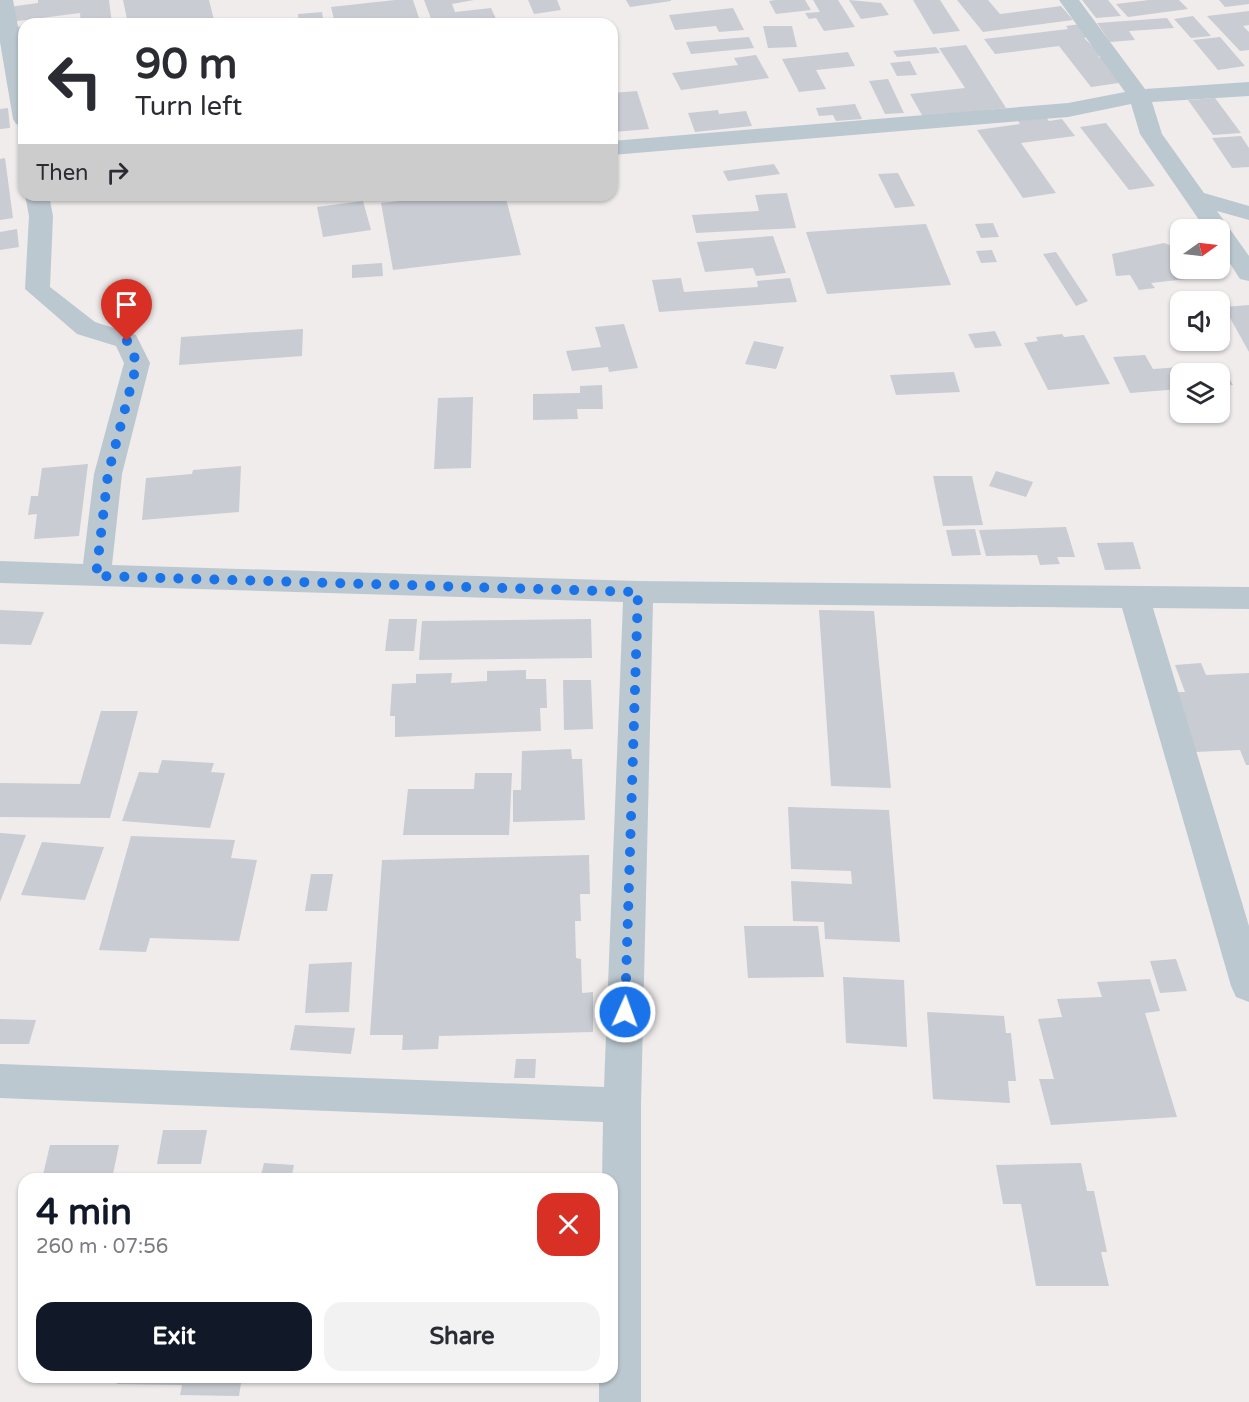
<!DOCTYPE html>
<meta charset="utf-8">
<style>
body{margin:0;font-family:"Varela Round",sans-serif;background:#f2f2f3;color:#2b2b33;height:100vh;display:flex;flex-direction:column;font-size:22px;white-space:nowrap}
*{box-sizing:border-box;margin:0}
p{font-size:20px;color:#7c7c81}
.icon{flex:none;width:33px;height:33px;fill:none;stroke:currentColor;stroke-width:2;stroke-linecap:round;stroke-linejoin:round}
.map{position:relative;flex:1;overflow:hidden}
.drawer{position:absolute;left:18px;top:1173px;width:600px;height:210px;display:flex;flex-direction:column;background:#fff;border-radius:18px;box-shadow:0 2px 4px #0004}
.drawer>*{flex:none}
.hud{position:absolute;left:18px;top:18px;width:600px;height:183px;border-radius:18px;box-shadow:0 2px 4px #0004;background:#fff;color:#2b2b33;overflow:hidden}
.needle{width:39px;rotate:76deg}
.controls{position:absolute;left:1170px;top:219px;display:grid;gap:12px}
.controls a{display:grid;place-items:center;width:60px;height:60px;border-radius:12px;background:#fff;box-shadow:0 2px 4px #0004;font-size:30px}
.pin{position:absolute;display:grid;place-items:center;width:51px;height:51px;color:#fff;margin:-62px -26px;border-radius:50% 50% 50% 0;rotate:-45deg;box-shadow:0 0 6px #0007}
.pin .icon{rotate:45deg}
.me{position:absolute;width:66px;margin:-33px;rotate:2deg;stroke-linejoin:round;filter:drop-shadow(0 0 4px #0008)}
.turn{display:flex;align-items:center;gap:21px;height:126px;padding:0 18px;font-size:27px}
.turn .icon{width:78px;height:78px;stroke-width:2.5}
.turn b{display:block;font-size:42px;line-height:51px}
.then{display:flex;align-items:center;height:57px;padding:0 18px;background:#0003;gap:12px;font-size:22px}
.round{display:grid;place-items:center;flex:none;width:63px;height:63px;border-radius:18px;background:#f2f2f3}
.overview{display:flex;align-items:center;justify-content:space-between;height:102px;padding:0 18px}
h1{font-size:36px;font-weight:700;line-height:45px;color:#111827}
.cta{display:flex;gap:12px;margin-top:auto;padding:12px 18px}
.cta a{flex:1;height:69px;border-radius:18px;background:#111827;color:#fff;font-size:24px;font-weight:700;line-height:69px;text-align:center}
.cta a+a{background:#f2f2f3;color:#2b2b33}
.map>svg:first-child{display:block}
</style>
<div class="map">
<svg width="1249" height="1402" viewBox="0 0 1249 1402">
<rect width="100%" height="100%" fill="#f0ecec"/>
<g fill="#c9ccd2">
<polygon points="38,0 109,0 112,24 81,24 80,13 10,22 9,7 38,3"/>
<polygon points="123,0 209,0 214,20 186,24 128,24"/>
<polygon points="395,0 413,0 421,24 335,24 331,7"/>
<polygon points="424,0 474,0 452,4 455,12 491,8 497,21 433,24"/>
<polygon points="528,0 557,0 561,10 534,14"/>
<polygon points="626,0 671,0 671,1 630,7"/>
<polygon points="775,0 805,0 811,10 776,14 769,1"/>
<polygon points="813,0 838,0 855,27 824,31 816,18 809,19 805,13 820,12"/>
<polygon points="849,0 881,3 889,15 861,19"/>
<polygon points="913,0 940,0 960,31 933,34"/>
<polygon points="957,0 988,0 1000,14 1061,6 1073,20 983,32"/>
<polygon points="1082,0 1108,0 1121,16 1096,18"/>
<polygon points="1149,0 1179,0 1188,9 1128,17 1116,4"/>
<polygon points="1219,0 1249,0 1249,4 1225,7"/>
<polygon points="733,8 744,30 719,32 716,26 675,30 669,15"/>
<polygon points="1249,11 1249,25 1243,26 1249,32 1249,50 1240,51 1207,16"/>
<polygon points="322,12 324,24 299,24 298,14"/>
<polygon points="1193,16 1211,36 1191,38 1174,19"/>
<polygon points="1167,18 1174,28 1129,31 1135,40 1110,42 1097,23"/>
<polygon points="1080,24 1090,37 1084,38 1102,55 1098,56 1100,58 1104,57 1119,83 1091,87 1059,46 995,54 984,39 1068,29 1066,26"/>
<polygon points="24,26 24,47 18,48 17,27"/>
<polygon points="763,26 792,26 797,47 768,48"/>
<polygon points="749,37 754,48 691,54 686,42"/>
<polygon points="1220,37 1245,66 1218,70 1193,40"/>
<polygon points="966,45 1006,108 923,117 910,94 965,88 939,48"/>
<polygon points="936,47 940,53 897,57 893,51"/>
<polygon points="848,52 855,66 816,70 826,89 799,92 782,59"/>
<polygon points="756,55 769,78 681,90 672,73 738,65 734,58"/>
<polygon points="910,61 917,75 897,76 890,63"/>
<polygon points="888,79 904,113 885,114 869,81"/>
<polygon points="637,91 649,129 614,132 612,93"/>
<polygon points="1215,98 1241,133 1213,135 1188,100"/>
<polygon points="855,104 862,119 836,121 833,115 819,116 816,108"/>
<polygon points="8,108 10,128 0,129 0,109"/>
<polygon points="718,110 719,114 746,111 752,126 695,132 688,113"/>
<polygon points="1045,116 1049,121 1062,119 1075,136 1021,143 1056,193 1023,198 977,130 1020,124 1017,120"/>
<polygon points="1106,123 1155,186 1129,190 1080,127"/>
<polygon points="1241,136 1249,148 1249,167 1232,168 1212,138"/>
<polygon points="5,158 13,218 0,220 0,159"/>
<polygon points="774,164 780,174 728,181 723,171"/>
<polygon points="898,173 915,206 895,208 878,174"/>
<polygon points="787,193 796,228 696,233 692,215 759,211 755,195"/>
<polygon points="456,195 505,195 521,255 393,270 381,203"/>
<polygon points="363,201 371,230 323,237 317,207"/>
<polygon points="993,223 999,237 981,238 975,224"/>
<polygon points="926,224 951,285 827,294 806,232"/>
<polygon points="17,229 19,247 0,250 0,232"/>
<polygon points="773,236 786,273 756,276 753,268 705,272 697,242"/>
<polygon points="1164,243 1175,247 1180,255 1180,268 1190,268 1196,278 1151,283 1155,288 1139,290 1130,275 1116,276 1112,254"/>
<polygon points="992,250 997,262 981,263 976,251"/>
<polygon points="1056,252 1088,301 1076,306 1043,254"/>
<polygon points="382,263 383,276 352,278 352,265"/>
<polygon points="681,278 684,292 758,287 757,281 790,278 797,302 659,312 652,280"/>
<polygon points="1249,305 1249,352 1224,307"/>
<polygon points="624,324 638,368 609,372 608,367 572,371 566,351 601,347 595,327"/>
<polygon points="303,329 302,356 179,365 181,337"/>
<polygon points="995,331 1002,346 975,348 968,334"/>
<polygon points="1062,334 1064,337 1084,335 1110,384 1048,390 1024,343 1038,341 1036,337"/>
<polygon points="754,341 784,347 776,369 745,364"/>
<polygon points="1145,355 1153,369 1221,364 1233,385 1220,386 1220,374 1180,374 1180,389 1130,393 1113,357"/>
<polygon points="954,372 960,392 896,395 890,375"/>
<polygon points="602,385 603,409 577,409 578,419 533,420 533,394 580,393 580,386"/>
<polygon points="473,397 471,468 434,469 438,398"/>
<polygon points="88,464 79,536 34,539 37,514 28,515 31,496 38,496 42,468"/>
<polygon points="241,466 239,512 142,520 146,478 192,474 193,470"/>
<polygon points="996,471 1033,482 1026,497 989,486"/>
<polygon points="933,476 972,476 983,525 943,526"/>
<polygon points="1066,527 1075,557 1057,557 1060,564 1040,565 1037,555 986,556 979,530"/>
<polygon points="975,529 981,555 952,556 946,530"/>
<polygon points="1133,542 1141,569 1105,570 1097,543"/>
<polygon points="0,610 44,612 31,645 0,644"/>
<polygon points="819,610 874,611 891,788 831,786"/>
<polygon points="389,619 417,619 414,651 385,651"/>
<polygon points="591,619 592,658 419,660 422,621"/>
<polygon points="1201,663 1206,675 1249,673 1249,765 1246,765 1240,750 1195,752 1173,692 1185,692 1175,665"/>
<polygon points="526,670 526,679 546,679 547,708 540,708 541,731 395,737 395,716 390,716 392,684 416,683 416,674 452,673 451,683 487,681 487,671"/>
<polygon points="563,680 591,680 593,729 564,730"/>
<polygon points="101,711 138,711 110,818 0,817 0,783 80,784"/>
<polygon points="571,749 572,759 582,759 585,820 513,822 513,790 521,790 522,751"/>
<polygon points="162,760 214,763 211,772 225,773 210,828 122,821 139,772 158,773"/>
<polygon points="475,773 512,773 509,835 403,835 408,789 474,789"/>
<polygon points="788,807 889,810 900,942 825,939 824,922 793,921 791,881 852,884 851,871 791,869"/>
<polygon points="0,833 26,835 0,902"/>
<polygon points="131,836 235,840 231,858 257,860 239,941 150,938 146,952 99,950"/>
<polygon points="42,842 104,847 85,900 21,895"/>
<polygon points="589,855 590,894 580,894 581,921 575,921 576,958 581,959 582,993 593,992 593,1032 439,1036 438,1049 402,1050 403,1035 370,1035 382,860"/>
<polygon points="311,874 333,874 327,911 305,911"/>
<polygon points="744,926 818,926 824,977 748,978"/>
<polygon points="1176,959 1187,991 1160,993 1150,961"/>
<polygon points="352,962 349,1012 305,1013 309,964"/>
<polygon points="843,977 904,980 907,1047 846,1043"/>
<polygon points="1150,979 1160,1011 1145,1013 1177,1117 1051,1125 1039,1079 1054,1079 1038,1019 1062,1017 1057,999 1102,997 1097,982"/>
<polygon points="927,1012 1004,1016 1006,1033 1011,1033 1016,1081 1008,1081 1010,1103 933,1099"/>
<polygon points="0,1019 36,1020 29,1044 0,1044"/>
<polygon points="295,1025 355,1028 351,1054 290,1050"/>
<polygon points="516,1059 536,1059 535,1078 514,1078"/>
<polygon points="163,1130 207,1130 201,1164 157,1164"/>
<polygon points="50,1145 119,1145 112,1179 42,1179"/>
<polygon points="264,1163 294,1165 291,1179 260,1179"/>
<polygon points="1081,1163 1087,1191 1094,1191 1107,1252 1101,1252 1109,1286 1036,1286 1021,1204 1003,1204 996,1165"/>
<polygon points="118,1377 242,1377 239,1396 180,1395 182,1385 117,1384"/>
</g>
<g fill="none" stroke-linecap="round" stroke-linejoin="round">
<g fill="#bcc8d0" fill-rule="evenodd">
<polygon points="0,0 13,0 24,59 24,126 16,124 13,119 0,42"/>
<polygon points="1059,0 1079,0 1145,89 1249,82 1249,96 1152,102 1162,134 1204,193 1249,206 1249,220 1217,211 1249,256 1249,281 1240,279 1220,248 1220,230 1206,230 1140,134 1131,104 1068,117 612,155 612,141 1068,103 1125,92"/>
<polygon points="25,195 49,195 53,216 50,287 95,322 136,335 150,363 122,474 112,565 638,581 1249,587 1249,609 1153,608 1249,926 1249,1002 1236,997 1231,986 1122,608 653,603 641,1105 641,1402 599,1402 599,1377 612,1377 612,1179 602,1179 603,1122 0,1098 0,1064 604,1087 623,602 0,583 0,561 83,564 94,474 124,363 116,346 77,334 25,289 29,216"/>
</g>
</g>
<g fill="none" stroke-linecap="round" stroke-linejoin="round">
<polyline stroke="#1a73e8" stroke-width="10" stroke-dasharray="0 18" points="127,341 137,363 108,474 96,576 638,592 625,1012"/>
</g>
</svg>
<div class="controls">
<a><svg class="needle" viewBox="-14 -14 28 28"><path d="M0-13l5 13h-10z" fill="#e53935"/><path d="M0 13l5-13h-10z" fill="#7c7c81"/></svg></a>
<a><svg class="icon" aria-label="sound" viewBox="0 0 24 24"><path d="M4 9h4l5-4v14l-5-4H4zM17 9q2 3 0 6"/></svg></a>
<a><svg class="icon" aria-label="layers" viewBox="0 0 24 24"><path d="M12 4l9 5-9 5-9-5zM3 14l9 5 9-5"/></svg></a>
</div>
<div class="pin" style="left:127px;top:341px;background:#d93025"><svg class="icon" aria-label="arrive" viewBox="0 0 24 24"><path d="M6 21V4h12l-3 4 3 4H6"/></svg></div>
<svg class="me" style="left:625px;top:1012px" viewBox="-20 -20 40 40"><circle r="17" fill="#1a73e8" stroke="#fff" stroke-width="3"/><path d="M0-11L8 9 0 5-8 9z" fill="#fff"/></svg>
<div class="hud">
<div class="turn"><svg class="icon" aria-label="left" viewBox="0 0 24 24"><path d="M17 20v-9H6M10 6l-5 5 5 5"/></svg><div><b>90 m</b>Turn left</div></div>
<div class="then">Then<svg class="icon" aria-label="right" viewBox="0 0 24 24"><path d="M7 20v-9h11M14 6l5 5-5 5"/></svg></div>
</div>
<section class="drawer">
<div class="overview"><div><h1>4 min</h1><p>260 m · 07:56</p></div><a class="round" style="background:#d93025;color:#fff"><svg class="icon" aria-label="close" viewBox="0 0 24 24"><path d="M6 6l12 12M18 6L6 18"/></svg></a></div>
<div class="cta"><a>Exit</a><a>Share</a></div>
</section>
</div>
